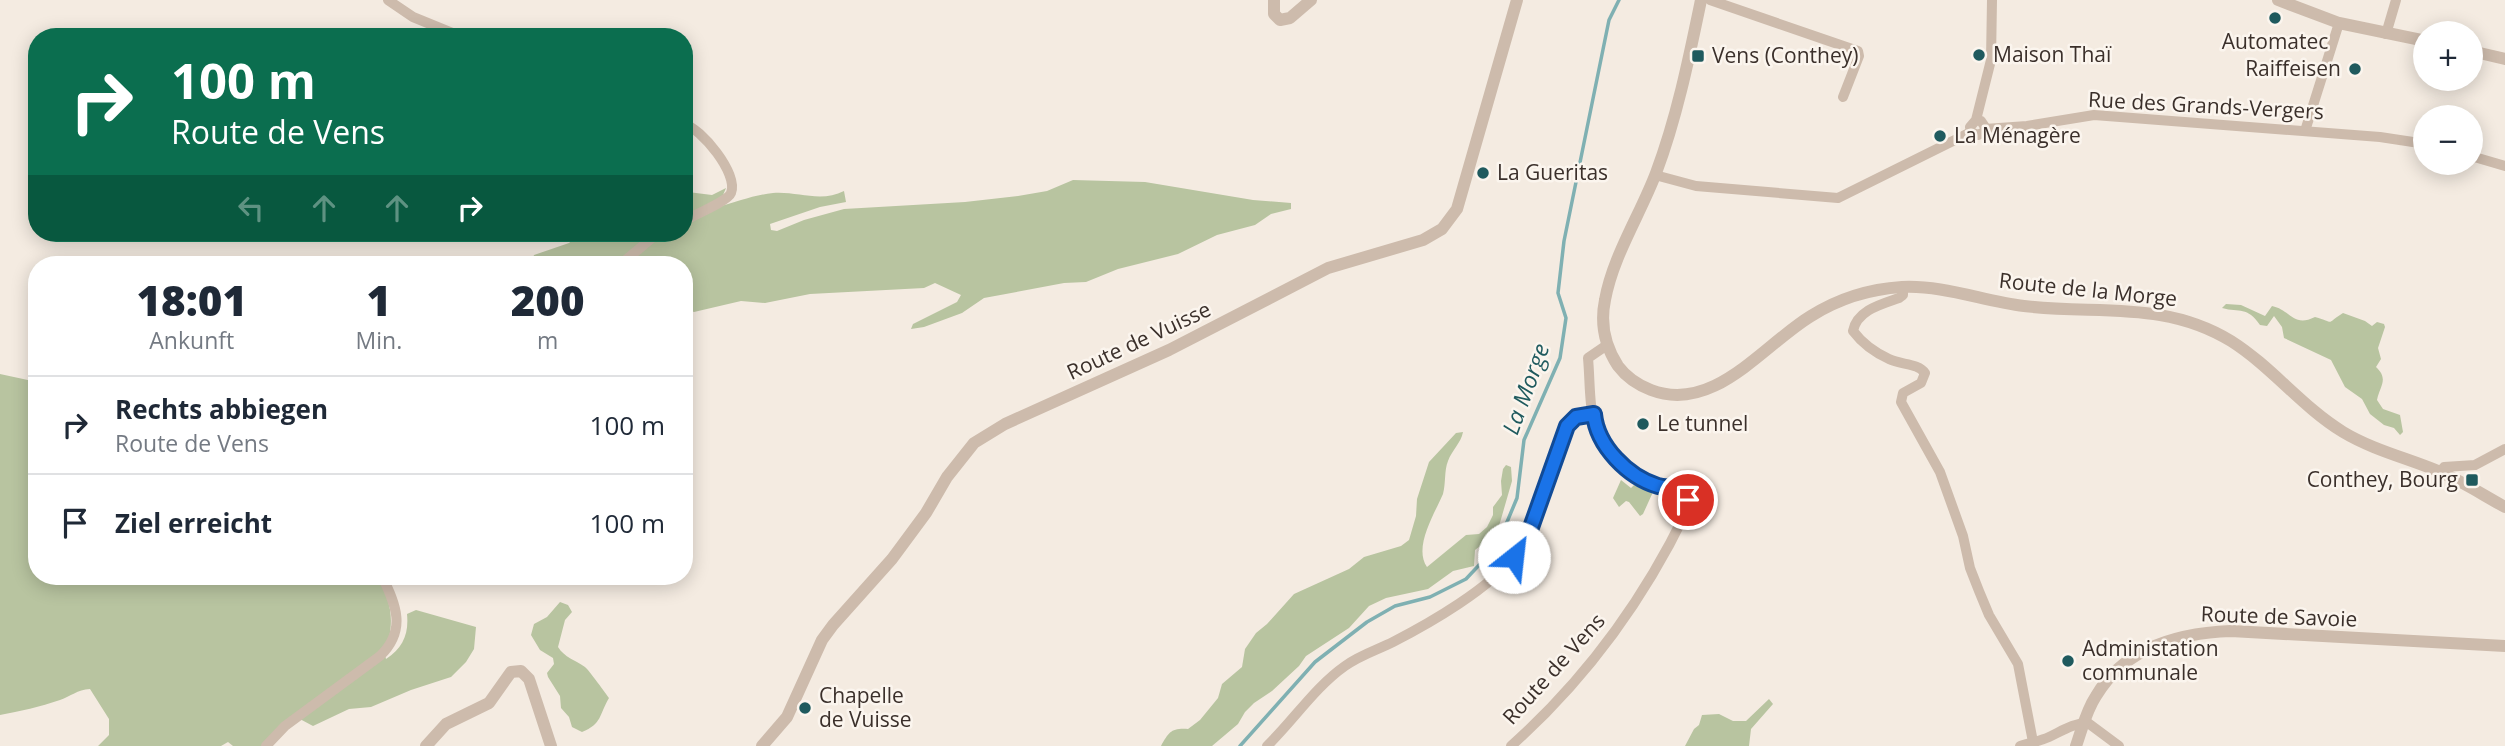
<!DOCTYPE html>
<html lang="de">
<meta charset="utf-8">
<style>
body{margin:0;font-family:"Open Sans",sans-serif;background:#f6f6f7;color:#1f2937;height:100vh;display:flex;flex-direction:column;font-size:26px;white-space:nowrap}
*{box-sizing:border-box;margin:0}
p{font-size:23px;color:#747a83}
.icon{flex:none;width:38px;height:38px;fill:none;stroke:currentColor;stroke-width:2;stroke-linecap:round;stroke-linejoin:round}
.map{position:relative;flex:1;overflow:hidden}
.details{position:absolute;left:28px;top:256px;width:665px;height:329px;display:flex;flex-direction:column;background:#fff;border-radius:28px;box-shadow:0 4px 18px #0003}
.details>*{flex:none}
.guide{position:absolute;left:28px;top:28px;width:665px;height:214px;border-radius:28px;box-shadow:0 4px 18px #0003;background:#0b6e4f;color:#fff;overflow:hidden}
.fabs{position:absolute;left:2413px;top:21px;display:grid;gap:14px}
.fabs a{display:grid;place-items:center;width:70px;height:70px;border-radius:50%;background:#fff;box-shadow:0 4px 18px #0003;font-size:35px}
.pin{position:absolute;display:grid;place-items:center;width:60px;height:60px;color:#fff;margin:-30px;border:4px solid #fff;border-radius:50%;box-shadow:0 2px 7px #0007}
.me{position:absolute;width:77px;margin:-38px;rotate:29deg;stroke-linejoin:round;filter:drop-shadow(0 0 5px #0008)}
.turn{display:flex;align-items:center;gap:24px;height:147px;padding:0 28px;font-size:32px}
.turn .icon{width:91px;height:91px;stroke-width:2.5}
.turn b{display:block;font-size:49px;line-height:60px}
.lanes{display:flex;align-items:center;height:66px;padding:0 28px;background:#0003;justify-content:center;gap:35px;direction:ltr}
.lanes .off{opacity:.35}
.eta{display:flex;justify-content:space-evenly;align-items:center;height:119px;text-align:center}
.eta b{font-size:42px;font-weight:800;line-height:49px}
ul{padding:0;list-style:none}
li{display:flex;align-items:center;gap:21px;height:98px;padding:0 28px;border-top:2px solid #e0e1e3}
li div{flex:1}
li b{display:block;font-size:26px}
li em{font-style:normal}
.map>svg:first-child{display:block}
</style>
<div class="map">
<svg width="2505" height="746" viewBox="0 0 2505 746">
<rect width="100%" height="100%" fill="#f4ebe1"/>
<g fill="#b8c4a0">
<path d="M1073,180L1145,182L1253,200L1291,203V209L1271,214L1255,225L1217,235L1178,254L1118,269L1086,282L1064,283L984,298L962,313L924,327L911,329L913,324L957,302L961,295L935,283L924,288L810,294L765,303L741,301L694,312L684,308V264H512L518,261H532L534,255L569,243L580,233H684V193L688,192L712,195L726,188L718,207C737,202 753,195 773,193C797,191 821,203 844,191L846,202L820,207L770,224L771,230L777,231L804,220L844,209L965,202L1018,196L1047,191Z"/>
<path d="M2226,304L2241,305L2265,316L2272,306C2291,310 2293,328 2315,317C2337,323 2324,325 2343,313L2365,321L2372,326L2377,322L2384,324L2385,327L2378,348L2381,359L2376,367C2389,379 2380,386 2377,400L2383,409L2400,415L2403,432L2400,435L2394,428L2384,425L2370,414L2362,399L2345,387L2331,360L2284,338L2282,327L2274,316L2267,326L2260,325C2247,306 2240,313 2222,308Z"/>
<path d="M0,374L37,382V576H376C394,604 394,624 385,655L386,659C403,648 409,634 407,614L416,610L476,627L474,649L466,662L451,677L411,690L371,707L349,709L313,726L298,718L264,746H233L228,742L221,746H98L109,735V719L90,689C77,690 71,696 60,700C40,707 20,711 0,715Z"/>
<path d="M1463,432C1461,443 1452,450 1448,461C1444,471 1446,483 1443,494C1435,513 1413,547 1427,567L1466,535L1479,534L1487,527L1493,515V507L1502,495L1501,481L1503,469L1506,465L1511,467L1512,481L1497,533L1475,550L1474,566L1453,571L1428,589L1386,598L1369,606L1349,628L1306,656L1299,666L1272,691L1254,703L1245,712L1238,724L1212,746H1161C1169,732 1171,728 1188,729L1200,720L1218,698L1222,684L1242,667L1245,649L1256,633L1267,624L1294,594L1349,569L1364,557L1401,546L1409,540L1416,516L1417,499L1429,462L1456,433Z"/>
<polygon points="1621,480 1631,488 1634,485 1653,492 1643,514 1640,516 1629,502 1626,501 1619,507 1613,498"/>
<path d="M560,602L568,605L572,612L565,620L558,647C564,657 575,660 585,667C588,669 607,695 609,698C599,715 602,724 582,732L572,727L569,717L561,708L560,696L548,677L547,673L554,664L553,658L540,650L531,635L534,624L547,617Z"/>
<polygon points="1769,699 1773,704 1751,729 1749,746 1685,746 1694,729 1699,725 1702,715 1719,714 1733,721 1746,721"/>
</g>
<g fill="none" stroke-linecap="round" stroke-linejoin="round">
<polyline stroke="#7fb0b2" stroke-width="3.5" points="1240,746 1315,662 1367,622 1395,606 1430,597 1466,579 1497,546 1517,498 1524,440 1560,358 1566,318 1558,293 1564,241 1609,20 1619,0"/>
<g stroke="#cdbbac" stroke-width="10">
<polyline points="388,0 413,17 462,37"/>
<polyline points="1710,0 1858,51 1859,56 1843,97"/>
<polyline points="2386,34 2396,0"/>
<polyline points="1976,120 1981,121 1985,127 1984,132 1978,135 1971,132 1970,127 1976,120 1991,60 1992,0"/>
<path d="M684,124C701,128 739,174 731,193C728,201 694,215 684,221"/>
<polyline points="1985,129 2027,126 2094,115 2380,137 2426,144"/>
<polyline points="2305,131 2339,23"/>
<polyline points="2471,156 2505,166"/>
<polyline points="1655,175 1696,186 1838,198 1971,132"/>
<polyline points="621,264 652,238 662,233"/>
<path d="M1903,287V295L1899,298C1882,304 1857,310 1853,331C1862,343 1876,353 1889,359C1901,365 1918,363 1925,373L1921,383L1903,393L1901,402L1940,472L1963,536L1970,568L1979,591L1989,615L2018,664L2033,742"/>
<polyline points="2440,472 2444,467 2475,465 2505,449"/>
<path d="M266,746L285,726L380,656C407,630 396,605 382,576"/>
<path d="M1267,746C1293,721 1315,687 1345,666C1360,655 1377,650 1393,642C1430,623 1491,588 1515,555C1543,518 1546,467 1567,426L1576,417L1593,414"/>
<path d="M1511,746C1585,680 1643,601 1686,512L1688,500L1686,492C1672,486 1658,487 1644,480C1623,471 1600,446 1594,424C1589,403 1590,379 1588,358L1607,345"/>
<path d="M2020,746C2030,743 2040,741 2049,737C2062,731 2073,723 2088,723L2119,746"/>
</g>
<g stroke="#cdbbac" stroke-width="12">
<polyline points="1274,0 1274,14 1280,20 1290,18 1311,0"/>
<path d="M1701,0C1689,58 1677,117 1656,173C1640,215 1613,256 1605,300C1600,324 1605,346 1618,366C1627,378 1638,385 1651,390C1714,414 1763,345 1811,316C1838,299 1870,289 1902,287C1944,285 1983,301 2024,306C2097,315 2164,300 2231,341C2272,367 2302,407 2343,432C2373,450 2407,458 2438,471C2462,481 2483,495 2505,507"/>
<polyline points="2278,0 2339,23 2426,41"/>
<polyline points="2471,51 2505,59"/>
<polyline points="426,746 446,724 489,703 511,672 521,671 529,679 551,746"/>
<polyline points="762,746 787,717 822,640 833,625 892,559 926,513 947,477 974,443 1005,424 1169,350 1328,268 1423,240 1442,229 1457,209 1517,0"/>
<path d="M2076,746C2082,729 2086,711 2096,696C2125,647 2178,633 2231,631L2505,646"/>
</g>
</g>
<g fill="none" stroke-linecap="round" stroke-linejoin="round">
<defs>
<path id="route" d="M1514,557L1529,533L1567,426L1576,417L1594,414C1597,446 1628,477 1658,486C1668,488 1676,488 1686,492L1688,500"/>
</defs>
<use href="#route" stroke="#114b97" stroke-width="18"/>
<use href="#route" stroke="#1a73e8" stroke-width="12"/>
</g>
<g fill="#1f5a5e" stroke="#fbf5ee" stroke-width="2.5">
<circle cx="2275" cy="18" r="7"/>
<circle cx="1979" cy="55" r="7"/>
<rect x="1691" y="49" width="14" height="14" rx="3.5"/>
<circle cx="2355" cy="69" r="7"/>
<circle cx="1940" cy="136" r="7"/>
<circle cx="1483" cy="173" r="7"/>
<circle cx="1643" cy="424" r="7"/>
<rect x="2465" y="473" width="14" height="14" rx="3.5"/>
<circle cx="2068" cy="661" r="7"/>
<circle cx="805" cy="708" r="7"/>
</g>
<g text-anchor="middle" stroke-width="5" stroke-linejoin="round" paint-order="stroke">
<g font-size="21" fill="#3b302b" stroke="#fbf5ee" text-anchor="start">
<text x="2275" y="49" text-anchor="middle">Automatec</text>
<text x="1993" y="62">Maison Thaï</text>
<text x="1712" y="63">Vens (Conthey)</text>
<text x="2341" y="76" text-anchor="end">Raiffeisen</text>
<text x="1954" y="143">La Ménagère</text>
<text x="1497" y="180">La Gueritas</text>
<text x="1657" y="431">Le tunnel</text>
<text x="2458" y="487" text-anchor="end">Conthey, Bourg</text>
<text x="2082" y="656">Administation<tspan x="2082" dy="24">communale</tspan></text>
<text x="819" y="703">Chapelle<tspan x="819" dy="24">de Vuisse</tspan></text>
</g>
<g font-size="21" fill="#3b302b" stroke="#fbf5ee">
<text transform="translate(2206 106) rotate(3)" y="7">Rue des Grands-Vergers</text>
<text transform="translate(2088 290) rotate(6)" y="7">Route de la Morge</text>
<text transform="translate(1139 341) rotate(-25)" y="7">Route de Vuisse</text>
<text transform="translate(2279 617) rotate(2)" y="7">Route de Savoie</text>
<text transform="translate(1554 669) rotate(-48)" y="7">Route de Vens</text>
</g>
<g font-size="23" font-style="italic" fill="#1f5a5e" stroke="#fbf5ee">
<text transform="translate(1526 389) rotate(-70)" y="8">La Morge</text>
</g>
</g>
</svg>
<div class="fabs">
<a>+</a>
<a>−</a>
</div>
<div class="pin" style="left:1688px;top:500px;background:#d93025"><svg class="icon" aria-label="arrive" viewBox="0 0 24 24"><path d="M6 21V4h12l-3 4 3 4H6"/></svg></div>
<svg class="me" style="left:1514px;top:557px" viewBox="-20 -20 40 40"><circle r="19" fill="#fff"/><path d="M0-13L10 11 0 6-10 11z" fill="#1a73e8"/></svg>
<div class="guide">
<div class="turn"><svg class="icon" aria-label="right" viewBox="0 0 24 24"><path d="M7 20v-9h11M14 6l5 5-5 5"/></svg><div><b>100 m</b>Route de Vens</div></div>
<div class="lanes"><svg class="icon off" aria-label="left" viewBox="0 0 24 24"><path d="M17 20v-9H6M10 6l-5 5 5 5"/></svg><svg class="icon off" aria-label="ahead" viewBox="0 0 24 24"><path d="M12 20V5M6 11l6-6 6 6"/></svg><svg class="icon off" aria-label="ahead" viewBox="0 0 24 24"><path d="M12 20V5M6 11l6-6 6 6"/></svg><svg class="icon" aria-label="right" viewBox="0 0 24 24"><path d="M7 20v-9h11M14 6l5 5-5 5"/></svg></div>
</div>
<section class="details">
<div class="eta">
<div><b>18:01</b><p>Ankunft</p></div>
<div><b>1</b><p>Min.</p></div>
<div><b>200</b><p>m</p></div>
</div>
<ul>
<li><svg class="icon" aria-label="right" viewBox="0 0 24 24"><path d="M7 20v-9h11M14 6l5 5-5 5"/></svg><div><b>Rechts abbiegen</b><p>Route de Vens</p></div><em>100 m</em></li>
<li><svg class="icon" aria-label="arrive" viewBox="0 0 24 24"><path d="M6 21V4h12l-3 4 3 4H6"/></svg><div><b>Ziel erreicht</b></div><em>100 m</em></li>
</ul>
</section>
</div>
